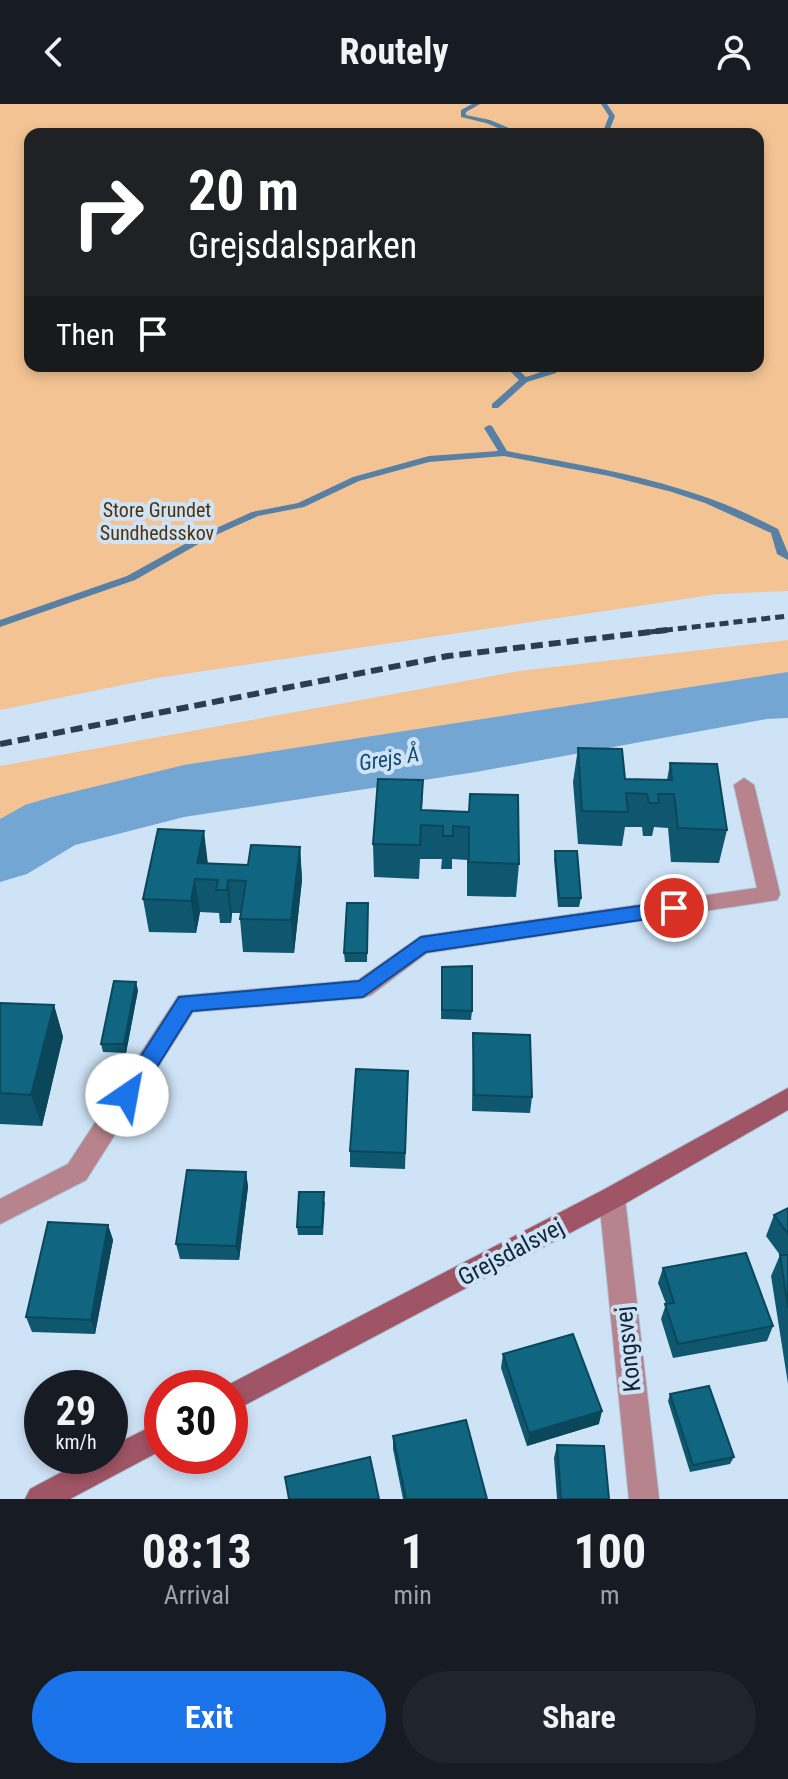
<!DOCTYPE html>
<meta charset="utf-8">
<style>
body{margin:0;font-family:"Roboto Condensed",sans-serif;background:#20242c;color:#f1f3f6;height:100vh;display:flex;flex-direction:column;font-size:30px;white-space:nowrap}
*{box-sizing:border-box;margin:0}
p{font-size:26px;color:#9ea1a6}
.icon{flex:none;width:44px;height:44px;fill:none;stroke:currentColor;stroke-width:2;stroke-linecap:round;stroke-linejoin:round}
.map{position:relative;height:1395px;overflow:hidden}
.side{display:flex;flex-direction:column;background:#171b24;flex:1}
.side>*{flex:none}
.hud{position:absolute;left:24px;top:24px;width:740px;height:244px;border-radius:16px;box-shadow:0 4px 12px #0003;background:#202124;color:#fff;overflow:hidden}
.speed{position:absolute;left:24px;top:1266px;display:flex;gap:16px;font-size:40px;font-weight:700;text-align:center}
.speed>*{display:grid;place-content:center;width:104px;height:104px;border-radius:50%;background:#171b24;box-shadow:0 4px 12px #0003;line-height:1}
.speed small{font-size:20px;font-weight:400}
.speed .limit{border:12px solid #d22;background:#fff;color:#111}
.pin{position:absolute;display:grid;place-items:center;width:68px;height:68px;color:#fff;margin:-34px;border:4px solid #fff;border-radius:50%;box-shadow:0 2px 8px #0007}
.me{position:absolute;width:88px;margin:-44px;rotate:33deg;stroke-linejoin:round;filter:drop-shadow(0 0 6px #0008)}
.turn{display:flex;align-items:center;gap:28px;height:168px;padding:0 32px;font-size:36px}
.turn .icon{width:104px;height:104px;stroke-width:2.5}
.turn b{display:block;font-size:56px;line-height:68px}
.then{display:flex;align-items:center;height:76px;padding:0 32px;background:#0003;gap:16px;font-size:30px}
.eta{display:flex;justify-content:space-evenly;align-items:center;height:136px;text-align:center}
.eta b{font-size:48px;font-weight:700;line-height:56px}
.button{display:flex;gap:16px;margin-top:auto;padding:16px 32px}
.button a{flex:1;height:92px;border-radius:48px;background:#1a73e8;color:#fff;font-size:32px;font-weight:700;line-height:92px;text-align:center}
.button a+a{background:#20242c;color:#f1f3f6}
header{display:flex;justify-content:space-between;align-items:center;height:104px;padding:0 32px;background:#171b24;font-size:36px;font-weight:700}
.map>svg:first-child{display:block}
</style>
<header><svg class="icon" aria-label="back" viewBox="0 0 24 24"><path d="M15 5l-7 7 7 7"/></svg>Routely<svg class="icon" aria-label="person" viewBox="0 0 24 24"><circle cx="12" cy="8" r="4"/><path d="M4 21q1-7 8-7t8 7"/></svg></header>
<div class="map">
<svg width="788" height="1395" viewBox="0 0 788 1395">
<rect width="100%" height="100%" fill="#cee3f6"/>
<g fill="#f3c393" fill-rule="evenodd">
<path d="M0,0H788V487L718,490L157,574L0,606ZM30,30H758V262H30Z"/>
<polygon points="788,536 788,582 727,586 160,672 46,706 0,729 0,662 519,567"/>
</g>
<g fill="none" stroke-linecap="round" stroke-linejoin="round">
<g fill="#5780a4" fill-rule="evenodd">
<polygon points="472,0 480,0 466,8 466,11 490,16 509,24 508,30 502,30 503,26 486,19 461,13 461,6"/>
<polygon points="601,0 607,0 615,12 608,30 602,30 609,12"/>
<polygon points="505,262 514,262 526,273 550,265 552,262 560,262 556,269 527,278 498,304 492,304 492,300 519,276"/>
<path d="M489,321L492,322L507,347C576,360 645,371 711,395C734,403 756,414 778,425L788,449V456L777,450L771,429L705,399L672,388L609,372L504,352L429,358L359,377L304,403L258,412L209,434L135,476L0,523V516L127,472L203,430L252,408L298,399L353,373L429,352L498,347L484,324Z"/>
</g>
<polygon fill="#74a6d3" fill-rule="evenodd" points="788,568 788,614 767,615 476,668 184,713 75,741 27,770 0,778 0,715 25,701 52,693 184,661"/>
<defs>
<g id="street">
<polygon points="744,674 754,681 780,790 777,796 427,849 371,891 363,894 193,908 86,1076 0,1120 0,1095 68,1060 178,892 358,876 421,832 757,784 734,681"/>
<polygon points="612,1083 621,1086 625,1094 659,1395 629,1395 599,1094 603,1086"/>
</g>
<g id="secondary">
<polygon points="788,984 788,1006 621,1102 230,1309 230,1284 222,1284 603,1086"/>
<polygon points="162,1317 162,1346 70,1395 25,1395 30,1385 92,1352 110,1352 110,1343"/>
</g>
</defs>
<use href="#street" stroke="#acc1d4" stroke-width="2"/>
<use href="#secondary" stroke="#acc1d4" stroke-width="2"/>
<use href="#street" fill="#b7838c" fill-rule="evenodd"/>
<use href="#secondary" fill="#9f5565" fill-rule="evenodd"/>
<polyline stroke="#2a3e50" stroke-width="5" stroke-dasharray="9 5" stroke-linecap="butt" points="650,528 788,512"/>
<polyline stroke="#2a3e50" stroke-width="6" stroke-dasharray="12 6" stroke-linecap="butt" points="0,640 448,552 667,526"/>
</g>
<g fill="#0e576f">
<polygon points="578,644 625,675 667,676 670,659 727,726 719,759 671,758 668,724 654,723 652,732 643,732 642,723 625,723 622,742 578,740 573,678"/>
<polygon points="423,676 422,706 469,708 519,760 516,793 467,792 467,756 452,755 452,765 441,765 442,755 420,755 419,775 374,773 373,740"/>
<polygon points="300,743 302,776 294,849 243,848 240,815 240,809 232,809 231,819 220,819 219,809 200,808 196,829 149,828 143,795 208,760 248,761"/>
<polygon points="555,747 581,794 579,803 558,803 554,755"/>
<polygon points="368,799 367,858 345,858 344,849"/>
<polygon points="442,863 472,907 471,916 441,915"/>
<polygon points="138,886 126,949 103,948 101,940"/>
<polygon points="0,899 54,901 63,933 42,1022 0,1020"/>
<polygon points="473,929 532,993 530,1009 472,1007"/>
<polygon points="408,967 405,1065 350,1063 350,1047"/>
<polygon points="246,1068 248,1083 239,1156 180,1155 176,1140"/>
<polygon points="325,1097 323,1131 298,1131 297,1123"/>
<polygon points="788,1104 788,1280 771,1172 780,1151 766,1132 774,1111"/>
<polygon points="108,1121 113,1136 95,1230 32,1228 26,1213"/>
<polygon points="663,1164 773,1222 767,1237 673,1254 661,1215 666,1200 658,1179"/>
<polygon points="503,1250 599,1320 527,1342 501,1264"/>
<polygon points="670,1290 734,1353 730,1360 690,1368 668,1297"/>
<polygon points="393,1332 487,1395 403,1395 393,1345"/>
<polygon points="557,1341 609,1395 557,1395 554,1354"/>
</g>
<g fill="#0b475a">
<polygon points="204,727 208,760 197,759"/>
<polygon points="300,743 302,776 294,849 291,816"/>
<polygon points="195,775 200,808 196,829 191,797"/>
<polygon points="228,776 232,809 231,819 227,786"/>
<polygon points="136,878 138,886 126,949 124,940"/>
<polygon points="54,901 63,933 42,1022 31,991"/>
<polygon points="246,1068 248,1083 239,1156 236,1142"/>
<polygon points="108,1121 113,1136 95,1230 91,1216"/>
<polygon points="602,1307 599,1320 527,1342 529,1329"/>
</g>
<g fill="#106581" stroke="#0b475a" stroke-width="2">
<polygon points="578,644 622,645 625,675 672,676 670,659 717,660 727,726 678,724 674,690 658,690 659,699 649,699 647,690 626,689 628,708 582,707"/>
<polygon points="378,675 423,676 421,706 469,708 470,690 518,691 519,760 469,758 469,723 453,722 453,732 443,732 443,722 421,721 420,741 373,740"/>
<polygon points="158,725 204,727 197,759 248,761 251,741 300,743 291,816 240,815 246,777 228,776 227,786 216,786 218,776 195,775 191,797 143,795"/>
<polygon points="555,747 577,747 581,794 559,794"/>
<polygon points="347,799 368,799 367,849 344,849"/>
<polygon points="472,862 472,907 442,906 442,863"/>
<polygon points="114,877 136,878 124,940 101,940"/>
<polygon points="0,899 54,901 31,991 0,989"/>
<polygon points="473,929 530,931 532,993 474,991"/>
<polygon points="356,965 408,967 405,1049 350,1047"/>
<polygon points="187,1066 246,1068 236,1142 176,1140"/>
<polygon points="299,1088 324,1088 322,1123 297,1123"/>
<polygon points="788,1104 788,1130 774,1111"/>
<polygon points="48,1118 108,1121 91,1216 26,1213"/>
<polygon points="746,1149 773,1222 678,1240 665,1200 674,1199 663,1164"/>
<polygon points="780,1151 788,1151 788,1204"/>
<polygon points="573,1230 602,1307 529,1329 503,1250"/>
<polygon points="709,1282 734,1353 693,1361 670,1290"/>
<polygon points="466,1316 487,1395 406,1395 393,1332"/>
<polygon points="557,1341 604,1342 609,1395 561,1395"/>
<polygon points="370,1353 379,1395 289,1395 285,1373"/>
</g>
<polygon fill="#1a73e8" stroke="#114b97" stroke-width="2" points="674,797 681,799 684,804 681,809 674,811 426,848 363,893 192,907 135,998 127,1001 120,998 116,991 179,893 359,877 421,833"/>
<g text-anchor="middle" stroke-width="8" stroke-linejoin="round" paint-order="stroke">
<g font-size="20" fill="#52320a" stroke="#cee3f6">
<text x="157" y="413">Store Grundet<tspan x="157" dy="23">Sundhedsskov</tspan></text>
</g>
<g font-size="22" font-style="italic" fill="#114975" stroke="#cee3f6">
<text transform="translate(389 654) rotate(-9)" y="8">Grejs Å</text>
</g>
<g font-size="24" fill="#122638" stroke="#cee3f6">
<text transform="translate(511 1148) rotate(-28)" y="8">Grejsdalsvej</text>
<text transform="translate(628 1245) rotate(-96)" y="8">Kongsvej</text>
</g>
</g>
</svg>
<div class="speed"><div>29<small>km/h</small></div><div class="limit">30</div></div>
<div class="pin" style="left:674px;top:804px;background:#d93025"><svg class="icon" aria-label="arrive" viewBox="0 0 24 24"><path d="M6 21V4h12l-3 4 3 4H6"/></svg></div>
<svg class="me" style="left:127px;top:991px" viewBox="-20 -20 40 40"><circle r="19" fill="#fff"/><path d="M0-13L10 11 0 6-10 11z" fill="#1a73e8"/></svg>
<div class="hud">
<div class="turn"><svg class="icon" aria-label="right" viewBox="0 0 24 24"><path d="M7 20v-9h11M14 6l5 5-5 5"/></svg><div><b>20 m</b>Grejsdalsparken</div></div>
<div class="then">Then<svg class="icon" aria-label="arrive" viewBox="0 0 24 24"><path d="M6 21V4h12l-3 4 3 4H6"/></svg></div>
</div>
</div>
<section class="side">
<div class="eta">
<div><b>08:13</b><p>Arrival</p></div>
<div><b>1</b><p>min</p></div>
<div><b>100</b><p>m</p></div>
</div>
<div class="button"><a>Exit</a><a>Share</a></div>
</section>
